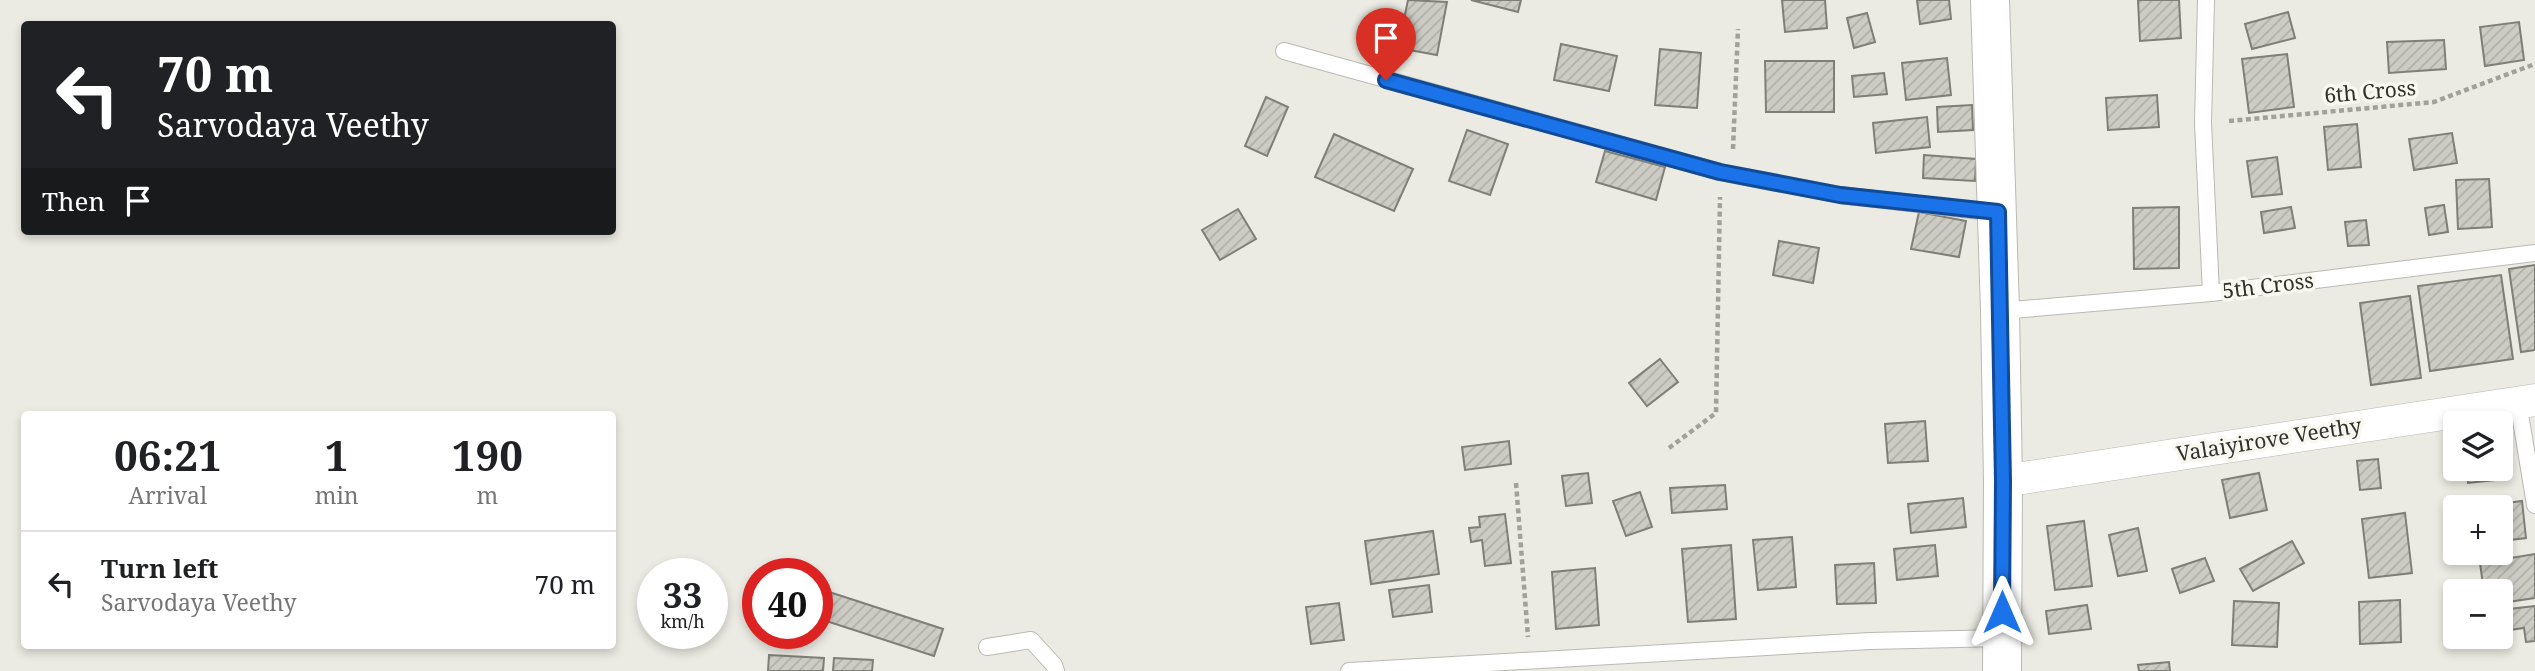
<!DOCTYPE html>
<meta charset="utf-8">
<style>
body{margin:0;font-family:"Noto Serif",serif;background:#f6f6f6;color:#202124;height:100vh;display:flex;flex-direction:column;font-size:26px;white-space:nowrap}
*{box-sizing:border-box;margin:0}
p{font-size:23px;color:#757577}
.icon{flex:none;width:38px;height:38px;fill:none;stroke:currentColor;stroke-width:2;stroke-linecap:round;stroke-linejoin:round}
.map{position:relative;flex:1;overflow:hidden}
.panel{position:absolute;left:21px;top:411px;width:595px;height:238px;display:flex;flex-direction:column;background:#fff;border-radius:7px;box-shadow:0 4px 10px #0003}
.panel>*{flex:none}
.hud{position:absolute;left:21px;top:21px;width:595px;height:214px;border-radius:7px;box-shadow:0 4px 10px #0003;background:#202124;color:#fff;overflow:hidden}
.fabs{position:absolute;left:2443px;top:411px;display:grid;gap:14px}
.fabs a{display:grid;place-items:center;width:70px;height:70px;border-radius:7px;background:#fff;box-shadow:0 4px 10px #0003;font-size:35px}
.speed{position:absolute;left:637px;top:558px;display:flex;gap:14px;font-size:35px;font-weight:700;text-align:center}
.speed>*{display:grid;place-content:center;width:91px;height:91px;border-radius:50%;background:#fff;box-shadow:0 4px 10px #0003;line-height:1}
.speed small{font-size:18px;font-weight:400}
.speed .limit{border:10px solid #d22;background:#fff;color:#111}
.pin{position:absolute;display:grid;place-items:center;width:60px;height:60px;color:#fff;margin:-72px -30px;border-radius:50% 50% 50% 0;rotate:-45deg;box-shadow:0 0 7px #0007}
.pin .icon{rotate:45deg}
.me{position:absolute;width:77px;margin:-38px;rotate:0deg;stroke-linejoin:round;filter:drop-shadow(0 0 5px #0008)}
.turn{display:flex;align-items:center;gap:24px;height:147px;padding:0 21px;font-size:32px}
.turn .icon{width:91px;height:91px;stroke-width:2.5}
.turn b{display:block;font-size:49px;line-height:60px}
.then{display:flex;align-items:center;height:66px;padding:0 21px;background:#0003;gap:14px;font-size:26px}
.eta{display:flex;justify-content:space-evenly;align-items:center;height:119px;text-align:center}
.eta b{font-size:42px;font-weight:700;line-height:49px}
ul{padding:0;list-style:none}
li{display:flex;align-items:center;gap:21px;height:105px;padding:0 21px;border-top:2px solid #e0e0e0}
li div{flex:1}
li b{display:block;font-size:26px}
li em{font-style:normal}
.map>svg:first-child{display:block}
</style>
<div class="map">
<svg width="2535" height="671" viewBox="0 0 2535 671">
<defs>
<pattern id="building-hatch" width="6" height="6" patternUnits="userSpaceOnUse" patternTransform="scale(1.75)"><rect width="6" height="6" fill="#cdccc4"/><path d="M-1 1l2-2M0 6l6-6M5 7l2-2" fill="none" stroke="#b0b0a9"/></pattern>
</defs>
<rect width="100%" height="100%" fill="#ebebe3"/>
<g fill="url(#building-hatch)" stroke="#7f7f78" stroke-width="2">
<polygon points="1408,0 1447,2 1437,55 1398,48"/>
<polygon points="1471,0 1521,0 1518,12"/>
<polygon points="1782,0 1825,0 1827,28 1785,32"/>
<polygon points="1917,0 1949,0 1951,19 1920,24"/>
<polygon points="2138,0 2179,0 2181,38 2140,41"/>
<polygon points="2288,12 2295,38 2252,49 2245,24"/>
<polygon points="1867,13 1875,42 1854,48 1847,18"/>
<polygon points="2519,22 2524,60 2485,66 2480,27"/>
<polygon points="2444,40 2446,69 2389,73 2387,42"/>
<polygon points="1561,44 1617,56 1609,91 1554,80"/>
<polygon points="1660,49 1701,53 1697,108 1655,105"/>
<polygon points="2287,54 2294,107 2249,113 2242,59"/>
<polygon points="1947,58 1951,95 1906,100 1902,63"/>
<polygon points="1765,61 1834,61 1834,112 1766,112"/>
<polygon points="1884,73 1887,94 1854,97 1852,76"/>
<polygon points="2157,95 2159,127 2108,130 2106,98"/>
<polygon points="1266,97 1288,107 1267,156 1245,146"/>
<polygon points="1972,105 1973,130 1938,132 1937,107"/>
<polygon points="1927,117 1930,147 1876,153 1873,123"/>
<polygon points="2357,124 2361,167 2328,170 2324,127"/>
<polygon points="1467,130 1508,144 1490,195 1449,181"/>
<polygon points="2452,133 2457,163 2414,170 2409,139"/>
<polygon points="1334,134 1413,169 1394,211 1315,177"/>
<polygon points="1605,151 1665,167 1656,200 1596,182"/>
<polygon points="1924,155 1976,159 1975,181 1923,178"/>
<polygon points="2277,157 2282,194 2252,197 2247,161"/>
<polygon points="2489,179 2492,227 2458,229 2456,180"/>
<polygon points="2444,205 2448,232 2429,235 2425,208"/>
<polygon points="2179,207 2179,268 2134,269 2133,208"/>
<polygon points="2291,207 2295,228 2264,233 2261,212"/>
<polygon points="1238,209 1256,239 1220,260 1202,230"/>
<polygon points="1919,212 1966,221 1959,257 1911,249"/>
<polygon points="2366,220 2369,245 2348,246 2345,222"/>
<polygon points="1779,241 1819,248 1813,283 1773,275"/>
<polygon points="2535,265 2535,350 2521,352 2509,269"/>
<polygon points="2501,275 2513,359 2430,371 2418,286"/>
<polygon points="2410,296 2421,378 2371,385 2360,303"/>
<polygon points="1660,359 1678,382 1647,406 1629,383"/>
<polygon points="1925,421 1928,461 1888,463 1885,424"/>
<polygon points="1509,441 1511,464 1465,470 1462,447"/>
<polygon points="2501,448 2504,479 2468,483 2467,469 2501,469"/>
<polygon points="2378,459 2381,488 2360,490 2357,461"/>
<polygon points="1588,473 1592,503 1566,506 1562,476"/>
<polygon points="2259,473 2267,510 2230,518 2222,480"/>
<polygon points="1725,485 1727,509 1672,513 1670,488"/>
<polygon points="1640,492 1652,527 1626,536 1613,501"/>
<polygon points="1963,498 1966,527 1911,533 1908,504"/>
<polygon points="2522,501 2526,538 2501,541 2501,508 2478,507"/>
<polygon points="2405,513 2412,573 2369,578 2362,519"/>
<polygon points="1505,514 1511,563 1485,566 1482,540 1471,542 1469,528 1480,527 1479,517"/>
<polygon points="2084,521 2092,586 2055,590 2047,526"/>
<polygon points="2138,528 2147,571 2118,576 2109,535"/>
<polygon points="1433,531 1439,574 1371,584 1365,541"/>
<polygon points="1792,537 1796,587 1758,590 1753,540"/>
<polygon points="2292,541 2304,563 2253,591 2240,569"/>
<polygon points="1731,545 1736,619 1688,622 1682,549"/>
<polygon points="1935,545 1938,576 1897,580 1894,549"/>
<polygon points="2535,554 2535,598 2501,603 2501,592 2484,592 2480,563"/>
<polygon points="2205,558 2214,581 2180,593 2172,569"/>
<polygon points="1874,563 1876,603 1837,604 1835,565"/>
<polygon points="1595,568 1599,625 1556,629 1552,572"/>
<polygon points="1429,585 1432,612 1393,617 1389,590"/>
<polygon points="817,588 943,629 934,656 817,618"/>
<polygon points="2400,600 2401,642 2360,644 2359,602"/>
<polygon points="2234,601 2279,603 2277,647 2232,645"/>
<polygon points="1339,603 1344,640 1311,644 1306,607"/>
<polygon points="2087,605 2091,629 2049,634 2046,611"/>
<polygon points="2535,606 2535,641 2526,642 2524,628 2502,631 2501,610"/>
<polygon points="769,655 824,658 823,671 768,671"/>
<polygon points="834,658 873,660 872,671 833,671"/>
<polygon points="2169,662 2170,671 2139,671 2138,665"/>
</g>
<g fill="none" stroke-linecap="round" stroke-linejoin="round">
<defs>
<g id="lane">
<polyline points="2206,0 2203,123 2211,293"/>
<polyline points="1284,51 1720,172 1840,195 1998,213"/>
<polyline points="2000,311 2211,293 2535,253"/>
<polyline points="2518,402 2535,505"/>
<polyline points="987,647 1031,640 1054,665 1056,671"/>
<polyline points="1349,671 1870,641 2002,638"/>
</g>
<polyline id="street" points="2003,481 2535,400"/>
<polyline id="secondary" points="1990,0 2000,311 2003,481 2002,671"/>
</defs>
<use href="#lane" stroke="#bab9b2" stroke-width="18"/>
<use href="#street" stroke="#bab9b2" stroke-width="33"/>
<use href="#secondary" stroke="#bab9b2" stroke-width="40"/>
<g stroke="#a1a19b" stroke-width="4.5" stroke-dasharray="5 3.5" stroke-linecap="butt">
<polyline points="2229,121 2434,102 2535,64"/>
<polyline points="1733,149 1738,29"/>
<polyline points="1669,448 1716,413 1720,197"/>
<polyline points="1516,483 1528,637"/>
</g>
<use href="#lane" stroke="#fff" stroke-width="16"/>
<use href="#street" stroke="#fff" stroke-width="32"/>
<use href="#secondary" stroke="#fff" stroke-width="38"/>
</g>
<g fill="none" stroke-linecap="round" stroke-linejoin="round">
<defs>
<polyline id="route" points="1386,80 1720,172 1840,195 1998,212 2003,481 2002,612"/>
</defs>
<use href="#route" stroke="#114b97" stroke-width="18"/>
<use href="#route" stroke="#1a73e8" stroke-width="12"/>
</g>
<g text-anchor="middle" stroke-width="7" stroke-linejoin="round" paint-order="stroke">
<g font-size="21" fill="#30302d" stroke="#f9f8f0">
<text transform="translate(2370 92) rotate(-5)" y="7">6th Cross</text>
<text transform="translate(2268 286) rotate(-7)" y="7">5th Cross</text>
<text transform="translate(2269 440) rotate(-9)" y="7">Valaiyirove Veethy</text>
</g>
</g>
</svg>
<div class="fabs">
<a><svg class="icon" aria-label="layers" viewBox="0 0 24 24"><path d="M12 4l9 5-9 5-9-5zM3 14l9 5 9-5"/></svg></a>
<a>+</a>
<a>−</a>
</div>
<div class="speed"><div>33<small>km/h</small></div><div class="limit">40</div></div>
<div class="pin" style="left:1386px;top:80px;background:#d93025"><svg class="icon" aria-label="arrive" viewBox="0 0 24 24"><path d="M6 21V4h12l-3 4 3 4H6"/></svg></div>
<svg class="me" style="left:2002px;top:612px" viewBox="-20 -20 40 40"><path d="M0-17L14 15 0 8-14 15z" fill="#1a73e8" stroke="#fff" stroke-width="4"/></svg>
<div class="hud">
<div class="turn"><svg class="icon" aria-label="left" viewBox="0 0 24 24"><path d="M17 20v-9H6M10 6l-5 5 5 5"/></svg><div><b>70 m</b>Sarvodaya Veethy</div></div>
<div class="then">Then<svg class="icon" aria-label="arrive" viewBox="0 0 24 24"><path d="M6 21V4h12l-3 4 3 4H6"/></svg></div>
</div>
<section class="panel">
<div class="eta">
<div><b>06:21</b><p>Arrival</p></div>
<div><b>1</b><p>min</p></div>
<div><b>190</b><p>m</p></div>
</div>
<ul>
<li><svg class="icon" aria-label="left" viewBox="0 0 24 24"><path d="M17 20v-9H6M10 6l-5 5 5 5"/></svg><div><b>Turn left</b><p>Sarvodaya Veethy</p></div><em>70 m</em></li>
</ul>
</section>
</div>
